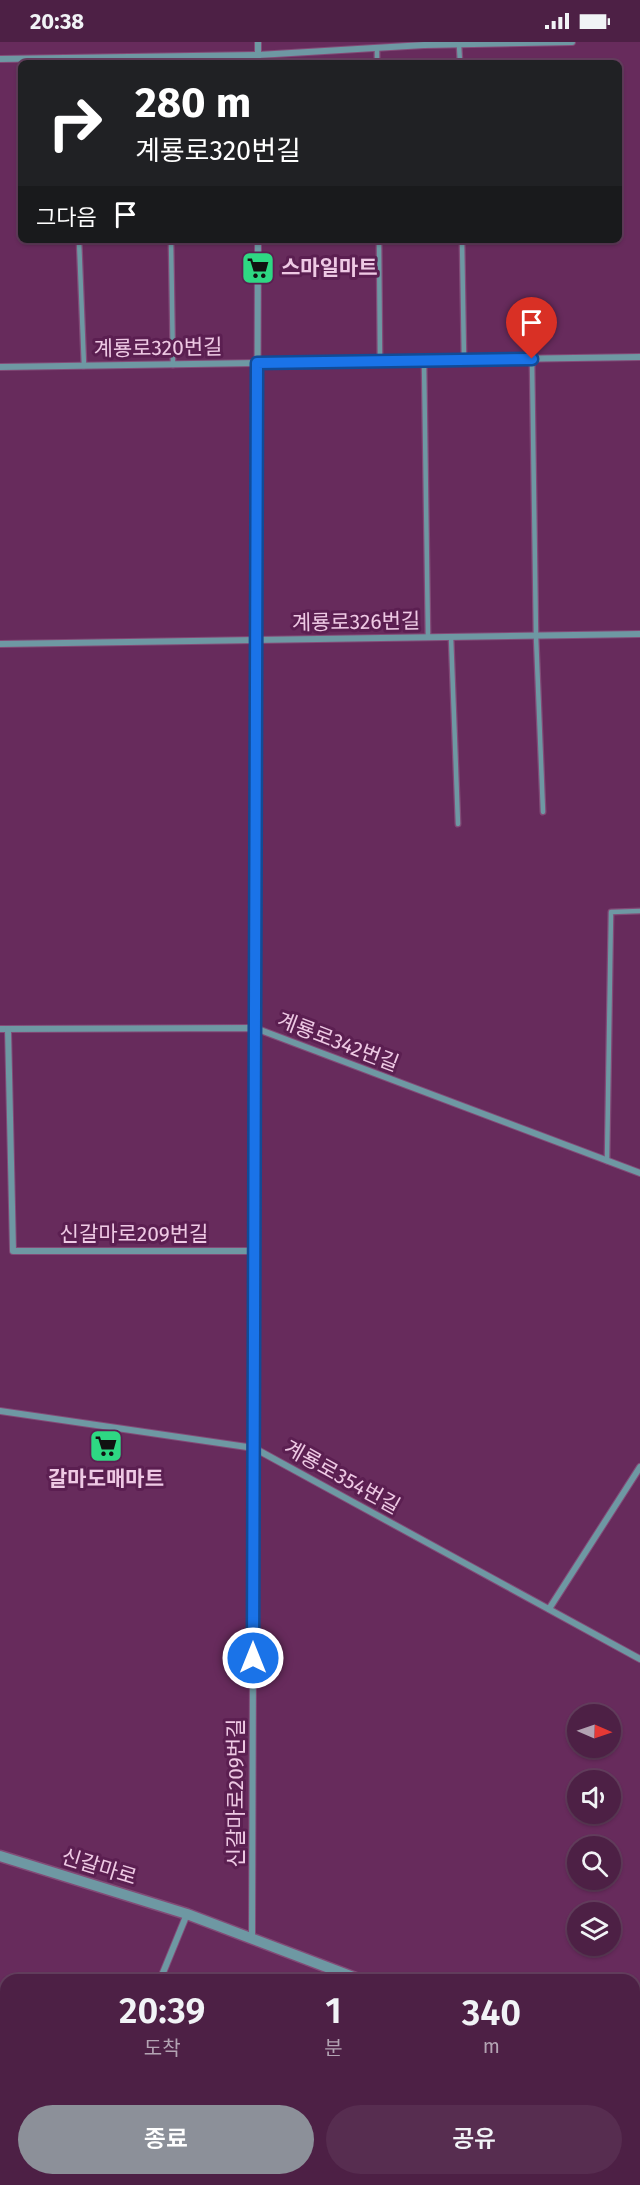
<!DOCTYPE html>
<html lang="ko">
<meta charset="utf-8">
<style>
body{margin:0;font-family:"Fira Sans","Noto Sans KR",sans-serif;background:#572d50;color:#f1f3f6;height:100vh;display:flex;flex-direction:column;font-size:22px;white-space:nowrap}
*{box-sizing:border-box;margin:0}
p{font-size:20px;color:#b3a3b3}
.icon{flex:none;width:33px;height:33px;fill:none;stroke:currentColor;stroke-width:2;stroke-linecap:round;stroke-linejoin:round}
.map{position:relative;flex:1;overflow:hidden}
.side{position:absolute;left:0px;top:1932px;width:640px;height:212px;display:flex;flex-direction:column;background:#4d2045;border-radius:18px 18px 0 0;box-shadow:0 2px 4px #0004,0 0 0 2px #643e5e}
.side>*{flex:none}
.hud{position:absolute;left:18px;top:18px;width:604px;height:183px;border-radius:9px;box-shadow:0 2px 4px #0004,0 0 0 2px #643e5e;background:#202124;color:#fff;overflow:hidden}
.needle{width:39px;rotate:92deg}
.tools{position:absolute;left:567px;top:1662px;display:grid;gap:12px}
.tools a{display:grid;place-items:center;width:54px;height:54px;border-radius:50%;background:#4d2045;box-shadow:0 2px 4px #0004,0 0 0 2px #643e5e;font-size:30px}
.pin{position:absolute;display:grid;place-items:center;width:51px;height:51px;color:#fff;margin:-62px -26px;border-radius:50% 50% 50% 0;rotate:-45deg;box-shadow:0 0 6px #0007}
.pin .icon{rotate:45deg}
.me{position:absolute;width:66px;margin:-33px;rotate:0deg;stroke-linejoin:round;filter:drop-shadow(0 0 4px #0008)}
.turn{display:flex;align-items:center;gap:21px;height:126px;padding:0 18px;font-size:27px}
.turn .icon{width:78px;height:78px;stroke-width:2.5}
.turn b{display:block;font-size:42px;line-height:51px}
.then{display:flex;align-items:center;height:57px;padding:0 18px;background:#0003;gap:12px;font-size:22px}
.eta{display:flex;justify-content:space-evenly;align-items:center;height:102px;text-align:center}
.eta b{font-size:36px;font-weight:600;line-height:42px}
.button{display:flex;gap:12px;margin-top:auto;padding:12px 18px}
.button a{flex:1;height:69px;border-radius:36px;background:#8c9099;color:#fff;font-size:24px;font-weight:600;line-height:69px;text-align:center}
.button a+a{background:#572d50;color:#f1f3f6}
.status{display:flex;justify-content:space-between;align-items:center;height:42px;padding:0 30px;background:#4d2045;direction:ltr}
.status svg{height:16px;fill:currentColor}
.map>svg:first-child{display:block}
</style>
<div class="status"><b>20:38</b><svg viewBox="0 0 49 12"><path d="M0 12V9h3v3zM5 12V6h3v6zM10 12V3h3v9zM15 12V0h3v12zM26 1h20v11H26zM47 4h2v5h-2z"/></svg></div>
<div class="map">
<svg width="640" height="2143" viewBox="0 0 640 2143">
<rect width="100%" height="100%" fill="#672b5c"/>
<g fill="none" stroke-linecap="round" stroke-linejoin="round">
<defs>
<g id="service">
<polyline points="459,3 460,21"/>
<polyline points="377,6 377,21"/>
<polyline points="79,198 84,324"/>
<polyline points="171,198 173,323"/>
<polyline points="379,198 380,320"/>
<polyline points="462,198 464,318"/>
<polyline points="532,317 536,594 543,770"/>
<polyline points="424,319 428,595"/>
<polyline points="451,595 458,782"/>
<polyline points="607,1119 611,870 640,869"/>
</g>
<g id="minor">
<polyline points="0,17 258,13 424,3 572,0"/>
<polyline points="258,21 258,0"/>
<polyline points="0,325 640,315"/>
<polyline points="0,602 640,592"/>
<polyline points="0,987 255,986 640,1131"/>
<polyline points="8,987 13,1209 255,1209"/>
<polyline points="0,1369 254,1406 640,1617"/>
<polyline points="549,1567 640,1425"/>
<polyline points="252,1896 258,198"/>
<polyline points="160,1938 187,1872"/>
<polyline points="7,2143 14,2138"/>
</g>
<polyline id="tertiary" points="0,1814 187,1872 361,1938"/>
<polyline id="secondary" points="634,2057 640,2061"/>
<g id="primary">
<polyline points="634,1967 640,1961"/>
<polyline points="634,2102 640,2096"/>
<polyline points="480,2143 485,2138"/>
<polyline points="598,2143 602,2138"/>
</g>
</defs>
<use href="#service" stroke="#824b77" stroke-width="7"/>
<use href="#minor" stroke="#824b77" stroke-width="8"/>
<use href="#tertiary" stroke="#824b77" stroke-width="13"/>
<use href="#secondary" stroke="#824b77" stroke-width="14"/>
<use href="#primary" stroke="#824b77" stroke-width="17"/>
<use href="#service" stroke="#6e98a3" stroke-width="4.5"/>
<use href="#minor" stroke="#6e98a3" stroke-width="6"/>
<use href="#tertiary" stroke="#6e98a3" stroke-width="10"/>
<use href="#secondary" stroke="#81c7d8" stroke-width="12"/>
<use href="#primary" stroke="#a1e7f9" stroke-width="15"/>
</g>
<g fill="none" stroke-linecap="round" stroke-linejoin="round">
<defs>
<polyline id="route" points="253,1616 257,321 532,317"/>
</defs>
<use href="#route" stroke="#114b97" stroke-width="15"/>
<use href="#route" stroke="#1a73e8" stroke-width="10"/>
</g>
<defs>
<symbol id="supermarket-square" viewBox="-11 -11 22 22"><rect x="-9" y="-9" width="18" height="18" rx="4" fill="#2ed883" stroke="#5b1f51"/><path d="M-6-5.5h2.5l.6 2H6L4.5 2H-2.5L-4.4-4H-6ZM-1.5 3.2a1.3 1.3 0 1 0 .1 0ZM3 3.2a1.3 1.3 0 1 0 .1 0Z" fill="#111"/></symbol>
</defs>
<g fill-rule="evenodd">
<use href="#supermarket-square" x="239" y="207" width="38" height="38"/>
<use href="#supermarket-square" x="87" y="1385" width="38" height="38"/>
</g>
<g text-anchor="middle" stroke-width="6" stroke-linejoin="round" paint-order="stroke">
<g font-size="21" font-weight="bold" fill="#eec9e4" stroke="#5b1f51" text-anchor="start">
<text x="281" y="233">스마일마트</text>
<text x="106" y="1444" text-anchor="middle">갈마도매마트</text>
</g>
<g font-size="21" fill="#eec9e4" stroke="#5b1f51">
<text transform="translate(158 306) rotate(-1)" y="7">계룡로320번길</text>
<text transform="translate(356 580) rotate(-1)" y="7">계룡로326번길</text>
<text transform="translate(338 1000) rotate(21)" y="7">계룡로342번길</text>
<text x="134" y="1199">신갈마로209번길</text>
<text transform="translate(342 1435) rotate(29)" y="7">계룡로354번길</text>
<text transform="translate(236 1751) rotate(-90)" y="7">신갈마로209번길</text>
<text transform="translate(99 1825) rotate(17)" y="7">신갈마로</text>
</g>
</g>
</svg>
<div class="tools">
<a><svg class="needle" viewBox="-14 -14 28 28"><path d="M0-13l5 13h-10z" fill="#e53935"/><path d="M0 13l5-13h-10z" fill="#b3a3b3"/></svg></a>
<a><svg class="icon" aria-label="sound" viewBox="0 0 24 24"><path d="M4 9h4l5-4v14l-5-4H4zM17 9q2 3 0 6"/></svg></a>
<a><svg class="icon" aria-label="search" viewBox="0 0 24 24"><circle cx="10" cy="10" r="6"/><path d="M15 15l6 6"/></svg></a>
<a><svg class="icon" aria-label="layers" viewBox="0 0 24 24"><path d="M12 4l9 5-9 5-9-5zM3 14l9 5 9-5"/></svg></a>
</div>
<div class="pin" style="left:532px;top:317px;background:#d93025"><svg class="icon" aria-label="arrive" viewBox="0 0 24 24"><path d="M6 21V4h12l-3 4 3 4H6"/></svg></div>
<svg class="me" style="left:253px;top:1616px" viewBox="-20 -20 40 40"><circle r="17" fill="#1a73e8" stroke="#fff" stroke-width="3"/><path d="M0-11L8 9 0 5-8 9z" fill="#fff"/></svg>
<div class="hud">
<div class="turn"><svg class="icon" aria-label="right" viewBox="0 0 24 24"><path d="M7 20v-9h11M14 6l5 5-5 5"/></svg><div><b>280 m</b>계룡로320번길</div></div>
<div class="then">그다음<svg class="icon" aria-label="arrive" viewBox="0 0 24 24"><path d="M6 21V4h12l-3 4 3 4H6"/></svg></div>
</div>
<section class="side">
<div class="eta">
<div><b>20:39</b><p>도착</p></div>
<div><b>1</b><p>분</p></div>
<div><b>340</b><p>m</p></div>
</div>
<div class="button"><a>종료</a><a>공유</a></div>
</section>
</div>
